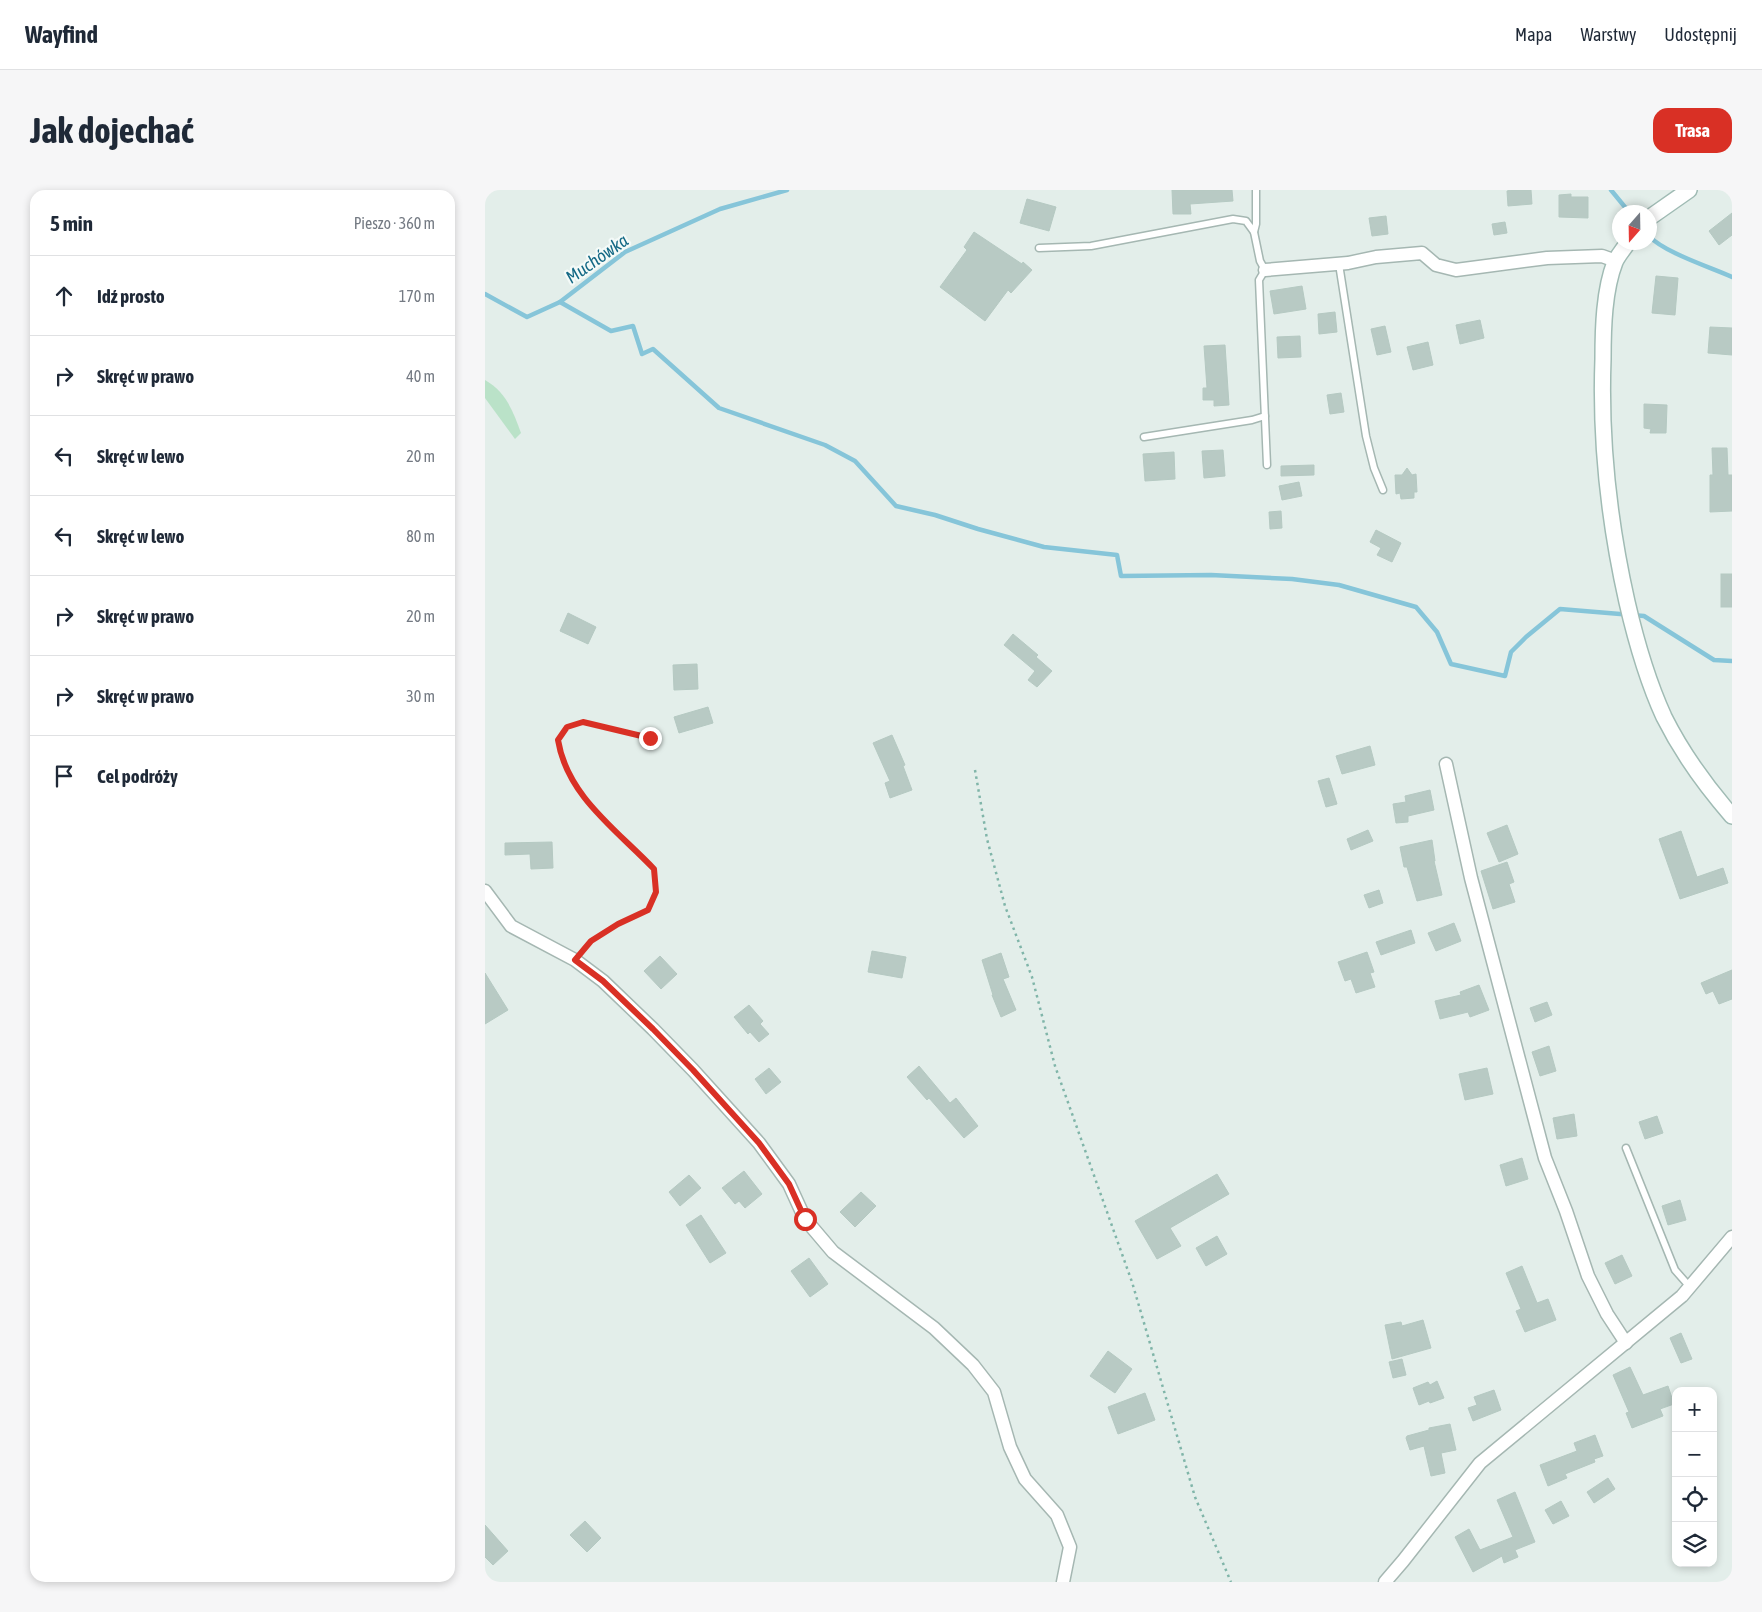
<!DOCTYPE html>
<html lang="pl">
<head>
<meta charset="utf-8">
<style>
  body { margin:0; font-family:"Asap Condensed",sans-serif; background:#f6f6f7; color:#1f2937 }
  .controls { position:absolute; right:15px; bottom:15px; display:grid; overflow:hidden; border-radius:10px; box-shadow:0 2px 8px #0003 }
  .controls button { width:45px; height:45px; display:grid; place-items:center; padding:0; border:0; border-bottom:1px solid #e0e1e3; background:#fff; color:#1f2937; font:25px sans-serif }
  .compass { position:absolute; left:1127px; top:15px; width:45px; height:45px; border-radius:50%; background:#fff; box-shadow:0 2px 8px #0003; rotate:200deg }
  .stop { position:absolute; width:15px; height:15px; margin:-11px; border:4px solid #d93025; border-radius:50%; background:#fff }
  .stop.end { background:#d93025; border-color:#fff; box-shadow:0 1px 5px #0008 }
  .list { margin:0; padding:0; list-style:none }
  h2 { display:flex; justify-content:space-between; align-items:center; height:65px; margin:0; padding:0 20px; font-size:21px }
  h2 small { font-size:16px; font-weight:400; color:#747a83 }
  .list li { display:grid; grid-template-columns:32px 1fr auto; gap:15px; align-items:center; box-sizing:border-box; height:80px; padding:0 20px; border-top:1px solid #e0e1e3 }
  .list b { display:block; font-size:19px; white-space:nowrap }
  .list em { font-size:16px; font-style:normal; color:#747a83 }
  .icon { flex:none; width:28px; height:28px; fill:none; stroke:currentColor; stroke-width:2; stroke-linecap:round; stroke-linejoin:round }
  .map { position:relative; flex:none; width:1247px; height:1392px; overflow:hidden; border-radius:15px }
  header { display:flex; align-items:center; gap:30px; box-sizing:border-box; height:70px; padding:0 25px; background:#fff; border-bottom:1px solid #e0e1e3 }
  header strong { font-size:24px }
  nav { display:flex; gap:28px; margin-inline-start:auto; font-size:18px }
  .intro { display:flex; align-items:center; justify-content:space-between; box-sizing:border-box; height:120px; padding:0 30px }
  h1 { margin:0; font-size:35px }
  .button { padding:12px 22px; border-radius:15px; background:#d93025; color:#fff; font-size:18px; font-weight:700 }
  main { display:flex; gap:30px; padding:0 30px }
  aside { flex:1; background:#fff; border-radius:15px; box-shadow:0 2px 8px #0003 }
  .map>svg:first-child { display:block }
  .green { fill:#bae2c8 }
  .lines { fill:none; stroke-linecap:round; stroke-linejoin:round }
  .stream { stroke:#86c5d9; stroke-width:4.5 }
  .building { fill:#b8cac4; stroke:#b5c9c2 }
  .service-casing { stroke:#a5b7b2; stroke-width:9 }
  .minor-casing { stroke:#a5b7b2; stroke-width:15 }
  .secondary-casing { stroke:#a0bbb4; stroke-width:18 }
  .path { stroke:#80b5a9; stroke-width:2.5; stroke-dasharray:2.5 4; stroke-linecap:butt }
  .service { stroke:#fff; stroke-width:6 }
  .minor { stroke:#fff; stroke-width:12 }
  .secondary { stroke:#fff; stroke-width:15 }
  .route { stroke:#d93025; stroke-width:6 }
  .labels { text-anchor:middle; stroke-width:4.5; stroke-linejoin:round; paint-order:stroke }
  .water-label { font-size:18px; font-style:italic; fill:#146985; stroke:#f4faf8 }
</style>
</head>
<body>
<header>
<strong>Wayfind</strong>
<nav><a>Mapa</a><a>Warstwy</a><a>Udostępnij</a></nav>
</header>
<div class="intro"><h1>Jak dojechać</h1><a class="button">Trasa</a></div>
<main>
<aside>
<h2>5 min<small>Pieszo · 360 m</small></h2>
<ul class="list">
<li><svg class="icon" aria-label="ahead" viewBox="0 0 24 24"><path d="M12 20V5M6 11l6-6 6 6"/></svg><div><b>Idź prosto</b></div><em>170 m</em></li>
<li><svg class="icon" aria-label="right" viewBox="0 0 24 24"><path d="M7 20v-9h11M14 6l5 5-5 5"/></svg><div><b>Skręć w prawo</b></div><em>40 m</em></li>
<li><svg class="icon" aria-label="left" viewBox="0 0 24 24"><path d="M17 20v-9H6M10 6l-5 5 5 5"/></svg><div><b>Skręć w lewo</b></div><em>20 m</em></li>
<li><svg class="icon" aria-label="left" viewBox="0 0 24 24"><path d="M17 20v-9H6M10 6l-5 5 5 5"/></svg><div><b>Skręć w lewo</b></div><em>80 m</em></li>
<li><svg class="icon" aria-label="right" viewBox="0 0 24 24"><path d="M7 20v-9h11M14 6l5 5-5 5"/></svg><div><b>Skręć w prawo</b></div><em>20 m</em></li>
<li><svg class="icon" aria-label="right" viewBox="0 0 24 24"><path d="M7 20v-9h11M14 6l5 5-5 5"/></svg><div><b>Skręć w prawo</b></div><em>30 m</em></li>
<li><svg class="icon" aria-label="arrive" viewBox="0 0 24 24"><path d="M6 21V4h12l-3 4 3 4H6"/></svg><div><b>Cel podróży</b></div></li>
</ul>
</aside>
<div class="map">
<svg width="1247" height="1392" viewBox="0 0 1247 1392">
  <rect width="100%" height="100%" fill="#e3eeea"/>
  <path class="green" d="M0,190C21,202 28,221 36,243L30,249L0,208Z"/>
  <g class="lines">
    <g class="stream">
      <polyline points="1126,0 1144,22"/>
      <path d="M1164,46C1180,63 1225,77 1247,87"/>
      <polyline points="0,104 42,127 75,112 140,62 235,19 302,0"/>
      <polyline points="75,112 126,141 148,136 157,164 168,159 234,218 340,255 370,271 411,316 450,325 493,339 559,357 632,365 636,386 726,385 807,389 854,395 931,417 952,442 966,474 1020,486 1026,462 1041,447 1075,419 1159,426 1229,470 1247,471"/>
    </g>
  </g>
  <g class="building">
    <polygon points="687,0 747,0 748,11 705,14 706,24 688,24"/>
    <polygon points="1026,0 1046,0 1047,14 1023,16 1022,1"/>
    <polygon points="1086,4 1086,7 1103,7 1103,28 1074,27 1074,5"/>
    <polygon points="542,9 571,17 564,41 535,33"/>
    <polygon points="1247,23 1247,45 1234,55 1224,41"/>
    <polygon points="901,26 903,44 887,46 884,28"/>
    <polygon points="1020,32 1022,43 1009,45 1007,34"/>
    <polygon points="489,42 537,74 538,72 547,80 526,103 523,100 500,131 455,97 482,60 479,57"/>
    <polygon points="1171,86 1193,88 1190,125 1167,123"/>
    <polygon points="817,96 821,119 789,124 785,101"/>
    <polygon points="850,122 852,142 834,144 833,124"/>
    <polygon points="995,130 999,148 975,154 971,135"/>
    <polygon points="900,136 906,162 892,165 886,139"/>
    <polygon points="1225,137 1247,138 1247,165 1223,163"/>
    <polygon points="815,146 816,167 793,168 792,147"/>
    <polygon points="943,152 948,175 928,180 922,157"/>
    <polygon points="740,155 744,215 729,216 729,210 718,210 718,198 722,198 719,156"/>
    <polygon points="856,203 859,222 845,224 842,205"/>
    <polygon points="1159,214 1182,215 1181,243 1165,243 1166,239 1159,238"/>
    <polygon points="1227,258 1242,258 1243,285 1247,285 1247,321 1225,322 1225,285 1228,285"/>
    <polygon points="738,260 740,286 719,288 717,261"/>
    <polygon points="689,262 690,289 660,291 658,264"/>
    <polygon points="829,275 829,285 796,286 796,276"/>
    <polygon points="922,278 927,285 931,284 932,302 929,302 929,308 916,309 915,303 911,304 910,285 917,285"/>
    <polygon points="814,292 817,306 797,310 794,296"/>
    <polygon points="796,321 797,338 785,339 784,322"/>
    <polygon points="891,340 916,353 907,372 892,365 896,358 885,352"/>
    <rect x="1236" y="384" width="11" height="33"/>
    <polygon points="83,423 111,437 103,454 75,441"/>
    <polygon points="528,444 553,465 551,467 567,481 552,497 543,490 550,481 519,455"/>
    <polygon points="212,474 213,499 189,500 188,475"/>
    <polygon points="223,517 228,533 194,543 189,527"/>
    <polygon points="407,545 420,575 418,576 427,600 405,608 400,593 405,591 388,553"/>
    <polygon points="885,556 890,575 857,584 851,566"/>
    <polygon points="844,588 852,614 841,617 833,591"/>
    <polygon points="945,600 949,620 923,626 923,632 911,633 908,614 921,612 920,606"/>
    <polygon points="1022,635 1033,664 1014,672 1002,643"/>
    <polygon points="883,640 888,651 866,660 862,649"/>
    <polygon points="1196,641 1212,687 1238,678 1243,693 1195,709 1174,649"/>
    <polygon points="947,650 950,671 949,671 957,705 932,711 922,677 919,677 915,657"/>
    <polygon points="67,652 68,678 46,679 45,664 20,665 20,653"/>
    <polygon points="1022,672 1029,692 1024,694 1030,712 1008,719 996,681"/>
    <polygon points="894,700 898,713 884,718 879,705"/>
    <polygon points="969,733 976,751 951,761 943,743"/>
    <polygon points="926,740 930,753 896,765 891,752"/>
    <polygon points="387,761 421,767 417,788 383,782"/>
    <polygon points="882,762 889,782 885,783 890,797 871,803 866,789 860,791 853,772"/>
    <polygon points="516,763 524,787 518,789 531,820 516,827 507,805 508,805 497,770"/>
    <polygon points="175,766 192,784 176,799 159,781"/>
    <polygon points="1247,780 1247,809 1234,814 1228,801 1221,804 1216,793"/>
    <polygon points="0,783 23,820 0,834"/>
    <polygon points="994,795 1004,820 985,827 983,822 955,829 950,811 976,805 975,802"/>
    <polygon points="1062,812 1067,825 1050,832 1045,818"/>
    <polygon points="264,815 278,831 275,834 284,844 274,852 265,842 263,844 249,827"/>
    <polygon points="1064,856 1071,881 1055,886 1047,862"/>
    <polygon points="434,876 465,913 471,908 493,936 479,948 444,908 442,910 422,887"/>
    <polygon points="284,878 296,892 281,904 270,889"/>
    <polygon points="1002,878 1008,904 980,910 974,884"/>
    <polygon points="1089,924 1092,946 1072,949 1068,928"/>
    <polygon points="1172,926 1178,943 1160,949 1154,932"/>
    <polygon points="1037,968 1043,989 1021,996 1015,975"/>
    <polygon points="259,981 277,1004 260,1018 254,1011 250,1014 237,998"/>
    <polygon points="732,984 744,1004 685,1038 696,1056 672,1069 650,1031"/>
    <polygon points="204,985 216,998 195,1016 184,1002"/>
    <polygon points="376,1002 391,1016 370,1037 355,1022"/>
    <polygon points="1195,1010 1201,1030 1183,1035 1177,1016"/>
    <polygon points="216,1025 241,1063 225,1073 201,1035"/>
    <polygon points="732,1046 742,1064 721,1076 711,1058"/>
    <polygon points="1137,1065 1147,1086 1130,1094 1120,1073"/>
    <polygon points="324,1068 343,1094 325,1107 306,1081"/>
    <polygon points="1037,1076 1052,1113 1063,1109 1071,1130 1040,1142 1031,1121 1036,1119 1021,1083"/>
    <polygon points="938,1130 946,1158 907,1169 900,1135 916,1132 917,1136"/>
    <polygon points="1196,1143 1207,1169 1196,1173 1185,1148"/>
    <polygon points="623,1161 647,1179 630,1203 605,1186"/>
    <polygon points="917,1169 921,1185 908,1188 904,1172"/>
    <polygon points="1145,1177 1158,1205 1183,1196 1189,1214 1175,1219 1178,1226 1147,1238 1141,1223 1144,1222 1128,1185"/>
    <polygon points="952,1191 959,1208 945,1213 944,1211 934,1215 928,1198 943,1192 945,1195"/>
    <polygon points="1009,1200 1016,1220 988,1231 983,1218 992,1215 989,1207"/>
    <polygon points="660,1203 670,1230 633,1244 623,1217"/>
    <polygon points="965,1234 971,1260 956,1263 960,1283 946,1286 939,1256 925,1260 921,1248 922,1246 944,1240 944,1238"/>
    <polygon points="1110,1245 1118,1266 1109,1269 1110,1272 1080,1284 1082,1288 1063,1296 1055,1275 1092,1261 1089,1253"/>
    <polygon points="1123,1288 1130,1299 1109,1313 1102,1302"/>
    <polygon points="1030,1302 1050,1352 1030,1360 1033,1367 1019,1373 1017,1366 988,1382 970,1347 984,1339 995,1360 1028,1347 1012,1310"/>
    <polygon points="1076,1311 1084,1326 1068,1334 1060,1320"/>
    <polygon points="100,1331 116,1348 102,1362 85,1345"/>
    <polygon points="0,1335 23,1361 8,1375 0,1367"/>
  </g>
  <g class="lines">
    <defs>
      <g id="service">
        <polyline points="769,42 771,34 771,0"/>
        <polyline points="554,58 606,56 748,29 761,31 769,42 775,71 780,80 774,90 782,275"/>
        <polyline points="854,74 881,246 889,278 898,300"/>
        <polyline points="659,247 767,230 780,226"/>
        <polyline points="1141,958 1190,1080 1205,1097"/>
      </g>
      <g id="minor">
        <polyline points="780,80 863,73 891,67 937,63 951,75 971,80 1062,68 1117,66 1131,71"/>
        <polyline points="961,574 986,688 1060,968 1081,1021 1103,1086 1122,1124 1141,1153"/>
        <polyline points="0,701 26,736 90,770 118,791 168,839 208,880 274,953 304,994 320,1029 348,1062 449,1138 488,1175 509,1202 525,1257 540,1289 572,1325 585,1357 578,1392"/>
        <polyline points="900,1392 918,1371 995,1273 1197,1106 1247,1047"/>
      </g>
      <g id="secondary">
        <polyline points="1164,28 1204,0"/>
        <path d="M1143,52C1139,59 1133,65 1130,72C1119,100 1118,138 1118,169C1115,250 1124,332 1142,412C1151,451 1162,490 1179,527C1197,563 1220,595 1247,626"/>
      </g>
    </defs>
    <use href="#service" class="service-casing"/>
    <use href="#minor" class="minor-casing"/>
    <use href="#secondary" class="secondary-casing"/>
    <g class="path">
      <polyline points="490,580 502,649 520,716 547,787 570,876 647,1092 710,1307 746,1392"/>
      <path d="M98,760C115,741 140,731 163,720L171,702L169,679L99,609L76,567L73,550L82,537L98,532L165,547"/>
    </g>
    <use href="#service" class="service"/>
    <use href="#minor" class="minor"/>
    <use href="#secondary" class="secondary"/>
  </g>
  <g class="lines">
    <path class="route" d="M165,548L98,532L82,537L73,550C82,606 132,640 169,679L171,702L163,720L133,734L106,751L90,770L118,791L168,839L208,880L274,953L304,994L320,1029"/>
  </g>
  <g class="labels">
    <g class="water-label">
      <text transform="translate(112 69) rotate(-35)" y="6">Muchówka</text>
    </g>
  </g>
</svg>
<div class="controls">
<button>+</button>
<button>−</button>
<button><svg class="icon" aria-label="locate" viewBox="0 0 24 24"><circle cx="12" cy="12" r="6"/><path d="M12 2v4M12 18v4M2 12h4M18 12h4"/></svg></button>
<button><svg class="icon" aria-label="layers" viewBox="0 0 24 24"><path d="M12 4l9 5-9 5-9-5zM3 14l9 5 9-5"/></svg></button>
</div>
<svg class="compass" viewBox="-18 -18 36 36"><path d="M0-13l5 13h-10z" fill="#e53935"/><path d="M0 13l5-13h-10z" fill="#747a83"/></svg>
<div class="stop" style="left:320px;top:1029px"></div>
<div class="stop end" style="left:165px;top:548px"></div>
</div>
</main>
</body>
</html>
